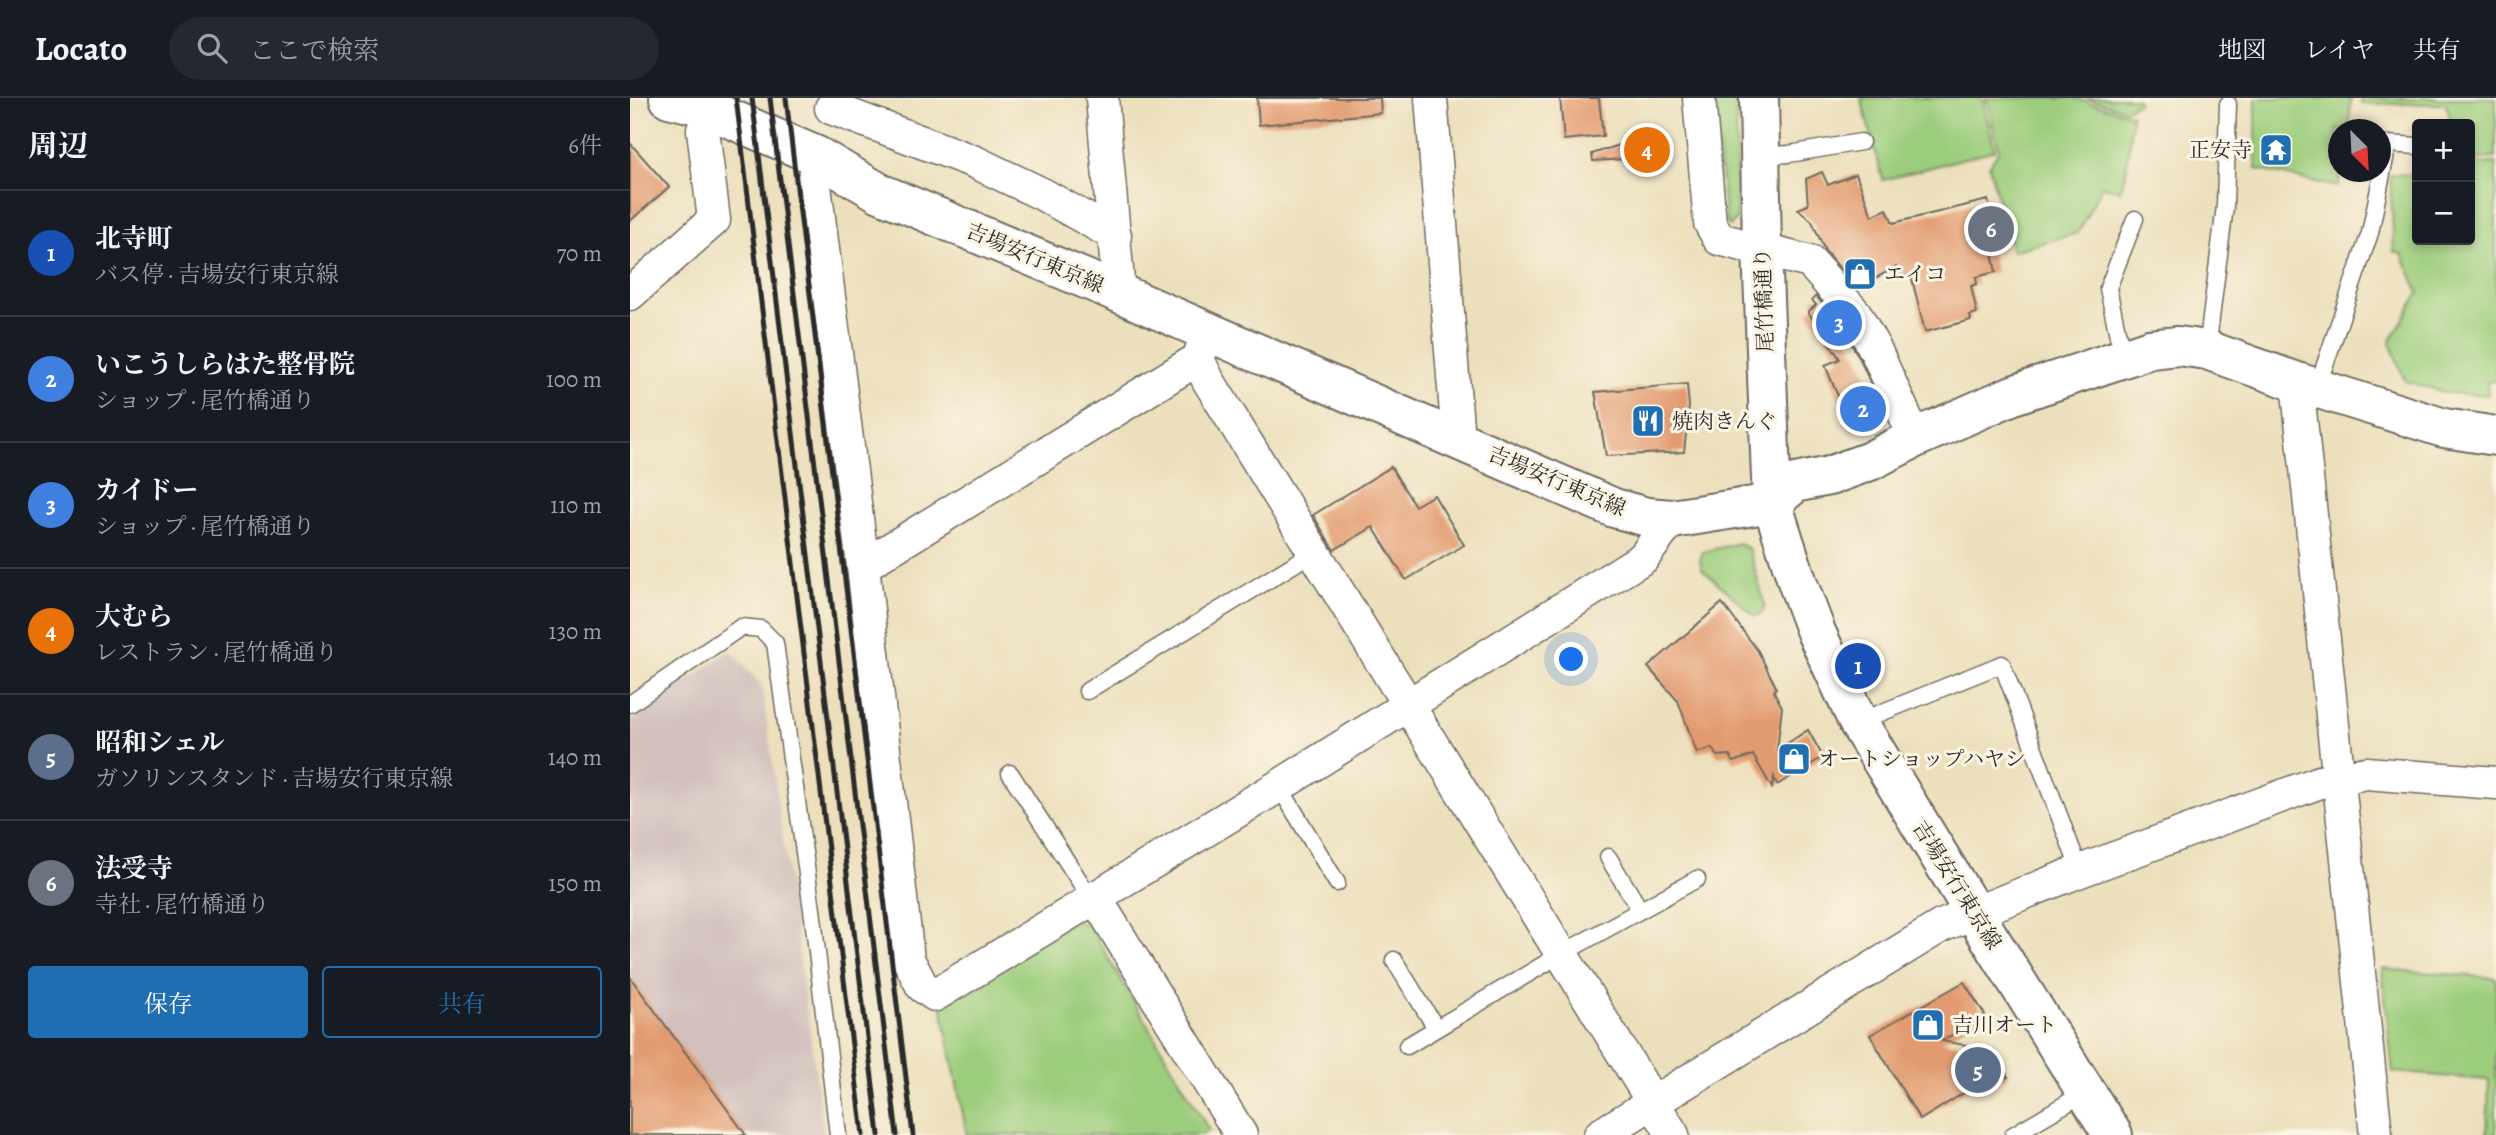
<!DOCTYPE html>
<html lang="ja">
<head>
<meta charset="utf-8">
<style>
  body { margin:0; font-family:Alegreya,"Noto Serif JP",serif; background:#242831; color:#f1f3f6 }
  .controls { position:absolute; right:21px; top:21px; display:grid; overflow:hidden; border-radius:7px; box-shadow:0 4px 10px #0003 }
  .controls button { width:63px; height:63px; display:grid; place-items:center; padding:0; border:0; border-bottom:2px solid #363941; background:#171b24; color:#f1f3f6; font:35px sans-serif }
  .compass { position:absolute; left:1698px; top:21px; width:63px; height:63px; border-radius:50%; background:#171b24; box-shadow:0 4px 10px #0003; rotate:156deg }
  .you { position:absolute; left:942px; top:562px; width:24px; height:24px; margin:-18px; border:5px solid #fff; border-radius:50%; background:#1a73e8; box-shadow:0 0 0 10px #1a73e833 }
  .badge { display:grid; place-items:center; width:46px; height:46px; border-radius:50%; background:#1f6fb2; color:#fff; font-size:23px; font-weight:700 }
  .pin { position:absolute; translate:-50% -50%; border:4px solid #fff; box-shadow:0 2px 7px #0006 }
  .list { margin:0; padding:0; list-style:none }
  h2 { display:flex; justify-content:space-between; align-items:center; height:91px; margin:0; padding:0 28px; font-size:30px }
  h2 small { font-size:23px; font-weight:400; color:#9ea1a6 }
  .list li { display:grid; grid-template-columns:46px 1fr auto; gap:21px; align-items:center; box-sizing:border-box; height:126px; padding:0 28px; border-top:2px solid #363941 }
  .list b { display:block; font-size:26px; white-space:nowrap }
  .list p { margin:0; font-size:23px; white-space:nowrap; color:#9ea1a6 }
  .list em { font-size:23px; font-style:normal; color:#9ea1a6 }
  .actions { display:flex; gap:14px; padding:21px 28px }
  .actions a { flex:1; padding:16px 0; border:2px solid #1f6fb2; border-radius:7px; text-align:center; font-size:24px; color:#1f6fb2 }
  .actions .main { background:#1f6fb2; color:#fff }
  .icon { flex:none; width:38px; height:38px; fill:none; stroke:currentColor; stroke-width:2; stroke-linecap:round; stroke-linejoin:round }
  .map { position:relative; flex:none; width:1866px; height:1037px; overflow:hidden }
  header { display:flex; align-items:center; gap:42px; box-sizing:border-box; height:98px; padding:0 35px; background:#171b24; border-bottom:2px solid #363941 }
  header strong { font-size:33px }
  nav { display:flex; gap:38px; margin-inline-start:auto; font-size:24px }
  .search { width:490px; height:63px; background:#242831; display:flex; align-items:center; gap:18px; box-sizing:border-box; padding:0 24px; border-radius:38px; color:#9ea1a6; font-size:26px }
  main { display:flex }
  aside { flex:1; background:#171b24 }
  .map>svg:first-child { display:block }
  .industrial { fill:#d1c0bc }
  .green { fill:#9ccd7c; stroke:#647c54; stroke-width:2 }
  .building { fill:#e29b70 }
  .lines { fill:none; stroke-linecap:round; stroke-linejoin:round }
  .service-casing { stroke:#6f6a5e; stroke-width:19 }
  .minor-casing { stroke:#6f6a5e; stroke-width:35 }
  .tertiary-casing { stroke:#6f6a5e; stroke-width:42 }
  .secondary-casing { stroke:#6f6a5e; stroke-width:42 }
  .service { stroke:#fff; stroke-width:16 }
  .minor { stroke:#fff; stroke-width:32 }
  .tertiary { stroke:#fff; stroke-width:38 }
  .secondary { stroke:#fff; stroke-width:38 }
  .rail { stroke:#2b2b2b; stroke-width:5 }
  .labels { text-anchor:middle; stroke-width:6; stroke-linejoin:round; paint-order:stroke }
  .poi-label { font-size:21px; fill:#2b2b2b; stroke:#fcf5e5; text-anchor:start }
  .street-label { font-size:21px; fill:#2b2b2b; stroke:#fcf5e5 }
</style>
</head>
<body>
<header>
<strong>Locato</strong>
<div class="search"><svg class="icon" aria-label="search" viewBox="0 0 24 24"><circle cx="10" cy="10" r="6"/><path d="M15 15l6 6"/></svg>ここで検索</div>
<nav><a>地図</a><a>レイヤ</a><a>共有</a></nav>
</header>
<main>
<aside>
<h2>周辺<small>6件</small></h2>
<ul class="list">
<li><span class="badge" style="background:#1a4fb4">1</span><div><b>北寺町</b><p>バス停 · 吉場安行東京線</p></div><em>70 m</em></li>
<li><span class="badge" style="background:#3f7fe0">2</span><div><b>いこうしらはた整骨院</b><p>ショップ · 尾竹橋通り</p></div><em>100 m</em></li>
<li><span class="badge" style="background:#3f7fe0">3</span><div><b>カイドー</b><p>ショップ · 尾竹橋通り</p></div><em>110 m</em></li>
<li><span class="badge" style="background:#e8710a">4</span><div><b>大むら</b><p>レストラン · 尾竹橋通り</p></div><em>130 m</em></li>
<li><span class="badge" style="background:#5c6f8a">5</span><div><b>昭和シェル</b><p>ガソリンスタンド · 吉場安行東京線</p></div><em>140 m</em></li>
<li><span class="badge" style="background:#6b7280">6</span><div><b>法受寺</b><p>寺社 · 尾竹橋通り</p></div><em>150 m</em></li>
</ul>
<div class="actions"><a class="main">保存</a><a>共有</a></div>
</aside>
<div class="map">
<svg width="1866" height="1037" viewBox="0 0 1866 1037">
  <rect width="100%" height="100%" fill="#fcf5e5"/>
  <filter id="ink" filterUnits="userSpaceOnUse"><feTurbulence type="fractalNoise" baseFrequency=".0143" numOctaves="2"/><feDisplacementMap in="SourceGraphic" scale="14" xChannelSelector="R" yChannelSelector="G"/><feConvolveMatrix kernelMatrix="1 2 1 2 8 2 1 2 1" color-interpolation-filters="sRGB"/></filter>
  <filter id="wash" filterUnits="userSpaceOnUse"><feTurbulence type="fractalNoise" baseFrequency=".00686" numOctaves="4" result="noise"/><feDisplacementMap in="SourceGraphic" scale="28" xChannelSelector="R" yChannelSelector="G"/><feGaussianBlur stdDeviation="1.57" result="paint"/><feColorMatrix in="noise" values="0 0 0 0 0 0 0 0 0 0 0 0 0 0 0 0 0 1.4 0 .05"/><feComposite in="paint" operator="in"/></filter>
  <g filter="url(#wash)">
    <rect width="100%" height="100%" fill="#ecdfbc"/>
    <polygon class="industrial" points="100,552 132,588 194,1037 0,1037 0,624"/>
    <g class="green">
      <polygon points="1083,0 1106,0 1107,121 1100,128 1096,124"/>
      <polygon points="1231,0 1352,0 1365,52 1253,82"/>
      <polygon points="1356,0 1444,0 1502,17 1496,76 1490,93 1472,88 1448,135 1382,153 1359,68 1369,52"/>
      <polygon points="1456,0 1506,0 1509,4 1495,12"/>
      <polygon points="1626,0 1721,0 1719,31 1708,32 1708,74 1711,74 1708,89 1626,71"/>
      <polygon points="1732,0 1866,0 1866,60 1840,61 1840,26 1822,26 1816,6 1731,6"/>
      <polygon points="1866,65 1866,283 1857,284 1858,297 1817,295 1775,283 1760,244 1789,195 1772,156 1764,154 1760,77 1787,76 1787,142 1840,142 1840,66"/>
      <polygon points="1108,445 1119,451 1135,508 1132,515 1125,518 1072,471 1070,462 1073,454"/>
      <polygon points="443,823 459,827 579,1032 572,1037 337,1037 311,906"/>
      <polygon points="1752,871 1866,880 1866,1037 1857,1037 1859,982 1763,974"/>
    </g>
    <g id="blocks">
      <g class="building">
        <polygon points="627,0 750,0 751,15 629,27"/>
        <polygon points="930,0 969,0 973,38 934,42"/>
        <polygon points="1020,37 1031,59 963,63 962,56"/>
        <polygon points="0,45 39,89 0,123"/>
        <polygon points="1192,74 1198,87 1226,76 1242,118 1257,111 1263,125 1358,102 1364,127 1368,125 1374,148 1361,151 1366,174 1346,179 1347,186 1341,188 1347,215 1340,217 1341,222 1295,234 1281,177 1268,180 1266,169 1227,190 1195,153 1182,123 1168,111 1178,107 1176,81"/>
        <polygon points="1186,198 1210,226 1230,261 1254,316 1222,332 1195,267 1210,261 1178,214 1186,207 1182,202"/>
        <polygon points="1057,286 1059,308 1054,354 976,358 965,294"/>
        <polygon points="761,369 785,408 804,397 834,447 776,482 743,429 704,452 683,417"/>
        <polygon points="1092,505 1128,553 1146,589 1144,594 1152,609 1147,652 1178,632 1193,659 1147,687 1144,679 1142,690 1123,657 1103,664 1100,657 1087,658 1082,650 1067,655 1048,603 1018,569"/>
        <polygon points="0,879 116,1037 0,1037"/>
        <polygon points="1334,884 1355,917 1312,943 1364,952 1378,979 1347,992 1345,988 1290,1022 1240,937"/>
      </g>
    </g>
  </g>
  <g filter="url(#ink)">
    <use href="#blocks" fill-opacity="0" stroke="#6f6a5e" stroke-width="2"/>
    <g class="lines">
      <defs>
        <g id="service">
          <polyline points="1130,58 1159,56 1231,44"/>
          <polyline points="1577,252 1595,108 1598,6"/>
          <polyline points="1495,259 1488,238 1478,190 1505,121"/>
          <polyline points="1687,290 1740,135 1758,46 1787,48"/>
          <polyline points="457,593 684,454"/>
          <polyline points="0,606 111,529 131,531 145,545 183,819 208,1037"/>
          <polyline points="1228,624 1372,566 1450,773"/>
          <polyline points="380,675 461,801"/>
          <polyline points="649,688 707,785"/>
          <polyline points="978,759 1010,812"/>
          <polyline points="764,862 806,930"/>
          <polyline points="777,948 933,855 1067,781"/>
          <polyline points="1383,1037 1456,994"/>
        </g>
        <g id="minor">
          <polyline points="472,0 489,195"/>
          <polyline points="801,0 828,341"/>
          <polyline points="1069,0 1080,125 1089,141 1180,164 1225,215 1246,253 1285,340"/>
          <polyline points="201,10 345,64 412,96 485,137"/>
          <polyline points="184,80 233,468 278,861 292,888 305,897 649,688 1013,460 1042,421"/>
          <polyline points="0,196 84,122 73,32"/>
          <polyline points="578,234 568,261 578,282 1043,1037"/>
          <polyline points="1667,284 1746,1037"/>
          <polyline points="233,468 568,261"/>
          <polyline points="465,799 611,1037"/>
          <polyline points="970,1037 1311,828 1450,773 1690,684 1736,675 1866,685"/>
        </g>
        <polyline id="tertiary" points="1142,405 1165,385 1199,378 1240,363 1285,340 1383,297 1520,251 1548,248 1577,252 1667,284 1814,330 1866,338"/>
        <g id="secondary">
          <polyline points="39,0 71,8 187,58 250,95 489,195 984,410 1017,419 1042,421 1142,405"/>
          <polyline points="1129,0 1132,150 1142,405 1168,486 1186,534 1228,624 1344,815 1483,1037"/>
        </g>
      </defs>
      <use href="#service" class="service-casing"/>
      <use href="#minor" class="minor-casing"/>
      <use href="#tertiary" class="tertiary-casing"/>
      <use href="#secondary" class="secondary-casing"/>
      <use href="#service" class="service"/>
      <use href="#minor" class="minor"/>
      <use href="#tertiary" class="tertiary"/>
      <use href="#secondary" class="secondary"/>
      <g class="rail">
        <polyline points="106,0 233,1037"/>
        <polyline points="122,0 249,1037"/>
        <polyline points="140,0 267,1037"/>
        <polyline points="156,0 283,1037"/>
      </g>
    </g>
  </g>
  <defs>
    <symbol id="temple-square" viewBox="-11 -11 22 22"><rect x="-9" y="-9" width="18" height="18" rx="4" fill="#1f6fb2" stroke="#fcf5e5"/><path d="M0-6L5-2H3V0L6.5 2.5H4V6H1.5V3h-3V6H-4V2.5H-6.5L-3 0V-2H-5Z" fill="#fff"/></symbol>
    <symbol id="shop-square" viewBox="-11 -11 22 22"><rect x="-9" y="-9" width="18" height="18" rx="4" fill="#1f6fb2" stroke="#fcf5e5"/><path d="M-5-2.5h2.3a2.7 3.5 0 0 1 5.4 0H5L5.5 6h-11ZM-1.5-2.5h3a1.5 2.3 0 0 0-3 0Z" fill="#fff"/></symbol>
    <symbol id="restaurant-square" viewBox="-11 -11 22 22"><rect x="-9" y="-9" width="18" height="18" rx="4" fill="#1f6fb2" stroke="#fcf5e5"/><path d="M-5-6h1v4h1v-4h1v4h1v-4h1v5L-1.5 .5V6h-2V.5L-5-1ZM5-6V6H3V1.5H1.5Q1.5-4 5-6Z" fill="#fff"/></symbol>
  </defs>
  <g fill-rule="evenodd">
    <use href="#temple-square" x="1627" y="33" width="38" height="38"/>
    <use href="#shop-square" x="1211" y="157" width="38" height="38"/>
    <use href="#restaurant-square" x="999" y="304" width="38" height="38"/>
    <use href="#shop-square" x="1145" y="642" width="38" height="38"/>
    <use href="#shop-square" x="1279" y="908" width="38" height="38"/>
  </g>
  <g class="labels">
    <g class="poi-label">
      <text x="1622" y="59" text-anchor="end">正安寺</text>
      <text x="1254" y="183">エイコ</text>
      <text x="1042" y="330">焼肉きんぐ</text>
      <text x="1188" y="668">オートショップハヤシ</text>
      <text x="1322" y="934">吉川オート</text>
    </g>
    <g class="street-label">
      <text transform="translate(405 160) rotate(23)" y="7">吉場安行東京線</text>
      <text transform="translate(1134 202) rotate(-92)" y="7">尾竹橋通り</text>
      <text transform="translate(927 383) rotate(23)" y="7">吉場安行東京線</text>
      <text transform="translate(1327 787) rotate(58)" y="7">吉場安行東京線</text>
    </g>
  </g>
</svg>
<div class="controls">
<button>+</button>
<button>−</button>
</div>
<svg class="compass" viewBox="-18 -18 36 36"><path d="M0-13l5 13h-10z" fill="#e53935"/><path d="M0 13l5-13h-10z" fill="#9ea1a6"/></svg>
<div class="you"></div>
<div class="pin badge" style="left:1228px;top:568px;background:#1a4fb4">1</div>
<div class="pin badge" style="left:1233px;top:311px;background:#3f7fe0">2</div>
<div class="pin badge" style="left:1209px;top:225px;background:#3f7fe0">3</div>
<div class="pin badge" style="left:1017px;top:52px;background:#e8710a">4</div>
<div class="pin badge" style="left:1348px;top:972px;background:#5c6f8a">5</div>
<div class="pin badge" style="left:1361px;top:131px;background:#6b7280">6</div>
</div>
</main>
</body>
</html>
